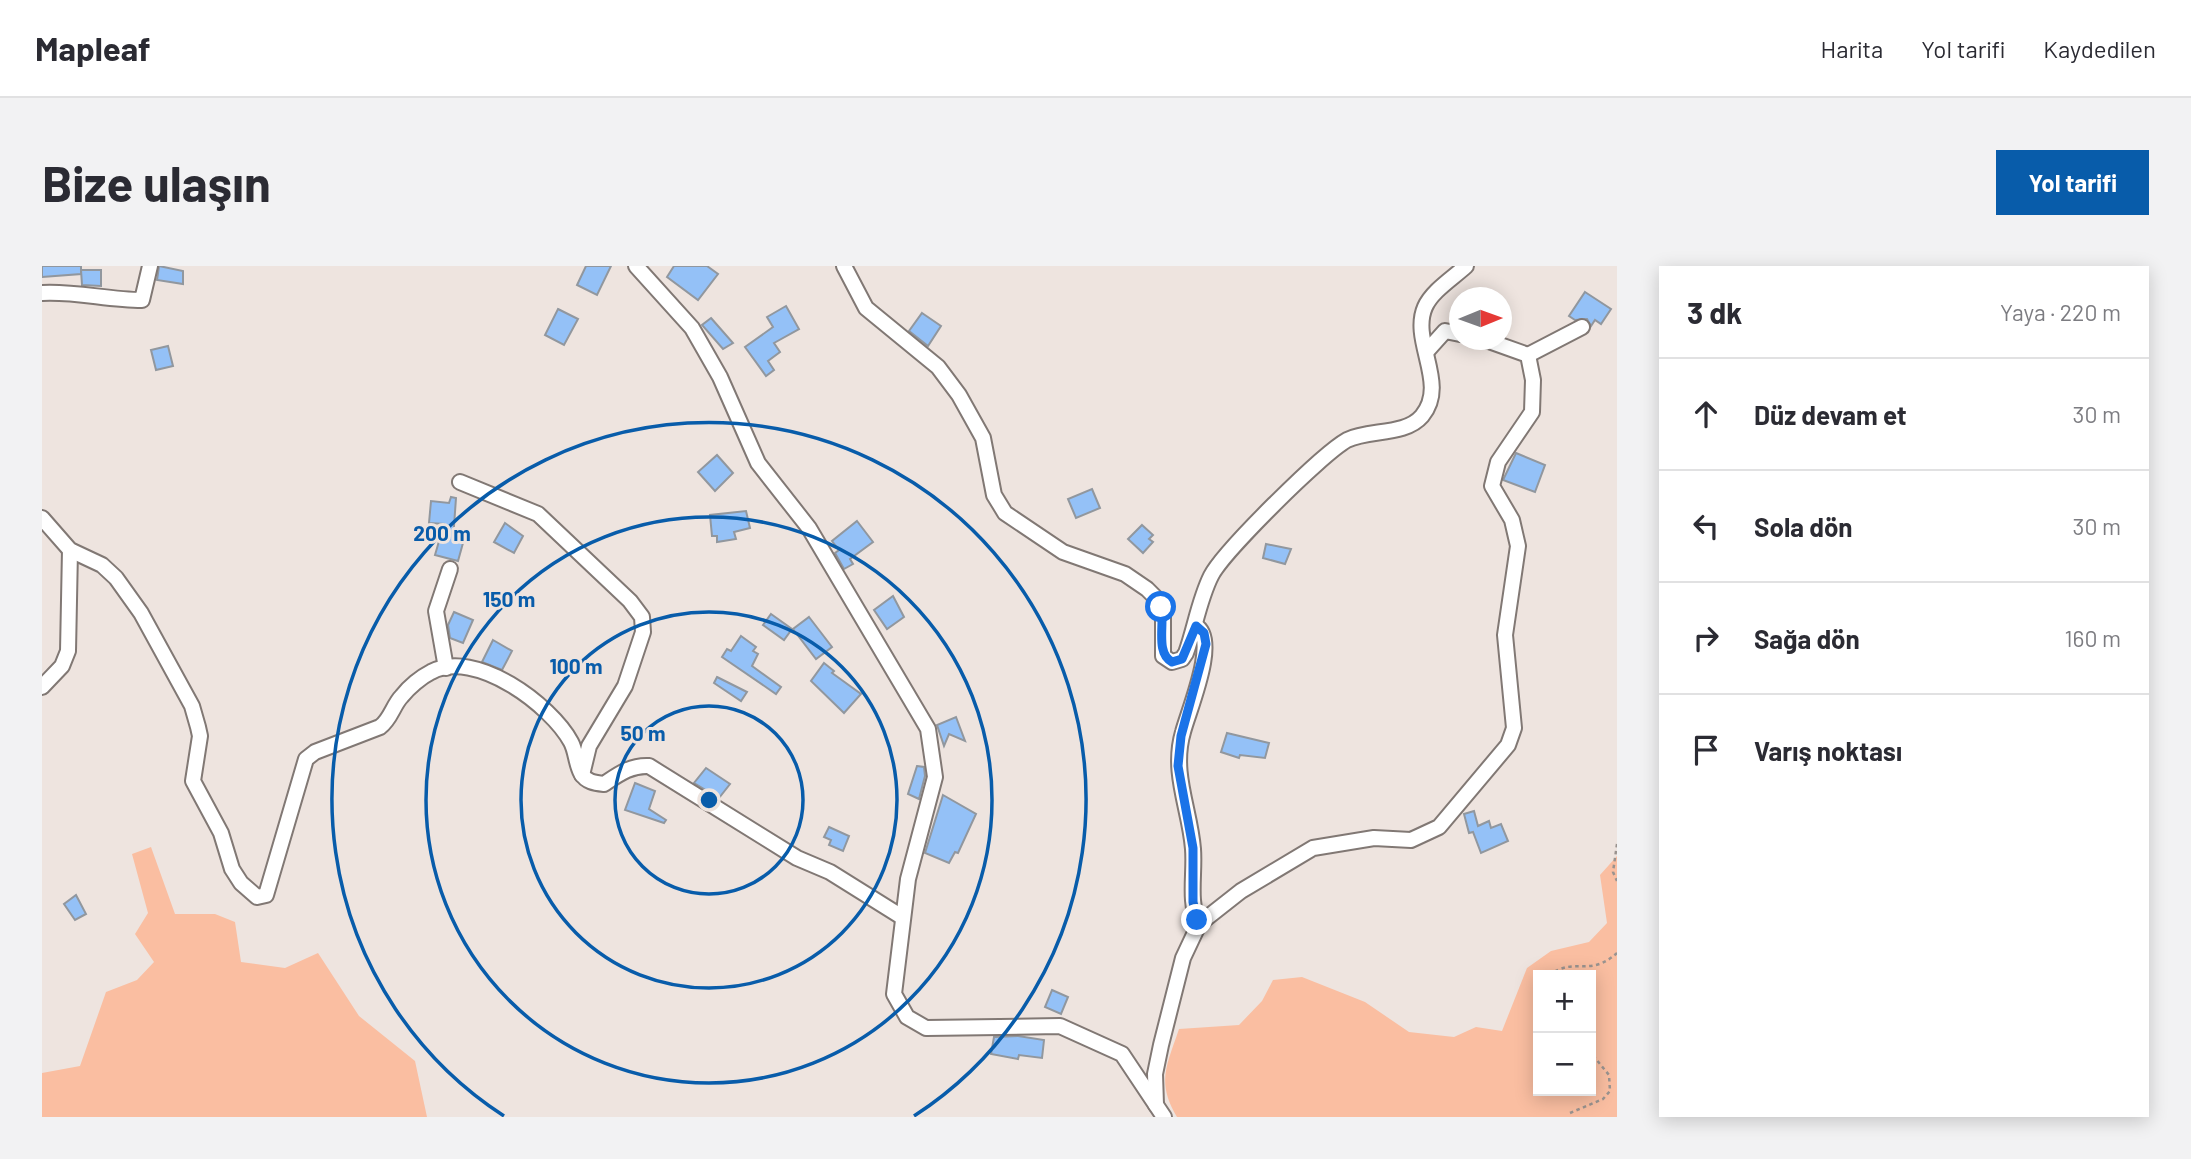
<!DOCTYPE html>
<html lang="tr">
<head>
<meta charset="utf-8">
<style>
  body { margin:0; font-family:Barlow,sans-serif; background:#f2f2f3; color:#2b2b33 }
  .controls { position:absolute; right:21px; bottom:21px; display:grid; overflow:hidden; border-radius:0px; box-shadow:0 4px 18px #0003 }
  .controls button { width:63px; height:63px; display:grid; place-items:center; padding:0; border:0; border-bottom:2px solid #e1e1e2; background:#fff; color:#2b2b33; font:35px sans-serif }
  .compass { position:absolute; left:1407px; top:21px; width:63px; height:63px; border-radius:50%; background:#fff; box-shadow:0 4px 18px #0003; rotate:89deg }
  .stop { position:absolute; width:21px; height:21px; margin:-16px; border:5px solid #1a73e8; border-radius:50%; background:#fff }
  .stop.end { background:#1a73e8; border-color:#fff; box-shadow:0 2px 7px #0008 }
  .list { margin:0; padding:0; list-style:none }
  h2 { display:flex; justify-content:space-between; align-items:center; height:91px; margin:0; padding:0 28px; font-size:30px }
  h2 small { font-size:23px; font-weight:400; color:#7c7c81 }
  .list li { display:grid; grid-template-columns:46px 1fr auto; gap:21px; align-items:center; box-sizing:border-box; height:112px; padding:0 28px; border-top:2px solid #e1e1e2 }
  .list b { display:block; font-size:26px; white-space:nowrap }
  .list em { font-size:23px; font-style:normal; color:#7c7c81 }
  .icon { flex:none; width:38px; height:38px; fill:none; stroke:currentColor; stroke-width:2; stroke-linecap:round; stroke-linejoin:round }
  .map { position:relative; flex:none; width:1575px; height:851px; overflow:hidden; border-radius:0px }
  header { display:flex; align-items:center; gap:42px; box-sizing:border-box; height:98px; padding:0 35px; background:#fff; border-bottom:2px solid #e1e1e2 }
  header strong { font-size:33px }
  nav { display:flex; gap:38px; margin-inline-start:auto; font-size:24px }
  .intro { display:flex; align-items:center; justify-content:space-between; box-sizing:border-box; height:168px; padding:0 42px }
  h1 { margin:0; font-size:49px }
  .button { padding:18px 32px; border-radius:0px; background:#085caa; color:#fff; font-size:24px; font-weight:700 }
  main { display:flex; gap:42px; padding:0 42px }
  aside { flex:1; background:#fff; border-radius:0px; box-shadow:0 4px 18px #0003 }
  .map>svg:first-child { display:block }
  .green { fill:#fabea1; fill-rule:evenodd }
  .building { fill:#94c1f7; stroke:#91979e; stroke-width:2 }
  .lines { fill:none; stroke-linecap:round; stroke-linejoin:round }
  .minor-casing { stroke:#817874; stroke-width:18 }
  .path { stroke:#9a938f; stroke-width:2.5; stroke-dasharray:3.5 3.5; stroke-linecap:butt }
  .minor { stroke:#fff; stroke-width:14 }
  .route { stroke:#1a73e8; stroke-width:9 }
  .ring { fill:none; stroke:#085caa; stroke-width:3.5 }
  .centre { fill:#085caa; stroke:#eee4df; stroke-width:3.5 }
  .ring-label { font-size:21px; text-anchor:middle; font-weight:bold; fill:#085caa; stroke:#eee4df; stroke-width:6; stroke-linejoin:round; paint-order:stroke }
</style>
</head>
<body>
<header>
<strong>Mapleaf</strong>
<nav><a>Harita</a><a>Yol tarifi</a><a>Kaydedilen</a></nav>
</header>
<div class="intro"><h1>Bize ulaşın</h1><a class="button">Yol tarifi</a></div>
<main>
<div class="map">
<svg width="1575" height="851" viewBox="0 0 1575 851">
  <rect width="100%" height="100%" fill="#eee4df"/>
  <g class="green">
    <polygon points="109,581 133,648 173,648 193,656 199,696 243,702 276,687 317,750 373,795 385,851 0,851 0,807 38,800 64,726 95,714 112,696 93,668 106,647 90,588"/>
    <path d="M1575,590V851H1135C1114,816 1125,799 1137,763L1197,759L1220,735L1231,714L1260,711L1323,736L1367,766L1412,771L1434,761L1460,765L1485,702L1509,685L1547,676L1565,657L1558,609ZM1496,709H1549V825H1496Z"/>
  </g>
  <g class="building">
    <polygon points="0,0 39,0 39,8 0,11"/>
    <polygon points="117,0 141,5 141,18 115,14"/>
    <polygon points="544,0 569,0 555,29 535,19"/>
    <polygon points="632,0 665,0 676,8 656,34 625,11"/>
    <polygon points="39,4 59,4 59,20 40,19"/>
    <polygon points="1543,26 1569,43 1559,58 1553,54 1549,60 1545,53 1533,54 1527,50"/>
    <polygon points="744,40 757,63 732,77 738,86 726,95 732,104 724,110 703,81 731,61 725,51"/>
    <polygon points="516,43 536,53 522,79 503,69"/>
    <polygon points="880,47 899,60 886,80 867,65"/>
    <polygon points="669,52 691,77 681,83 660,59"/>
    <polygon points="126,80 131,100 114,104 109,84"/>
    <polygon points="1474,187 1503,199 1493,226 1461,214"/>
    <polygon points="675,189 691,207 673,225 656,206"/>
    <polygon points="1050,223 1058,242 1034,252 1026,233"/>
    <polygon points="409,231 414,232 411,274 421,277 416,295 393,289 402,258 387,257 389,235 407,237"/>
    <polygon points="704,245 708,262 692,266 694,273 675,276 675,270 670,270 668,249"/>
    <polygon points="815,255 831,276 808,293 811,298 802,303 793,287 797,284 790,275"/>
    <polygon points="463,257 481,270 472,287 452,276"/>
    <polygon points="1100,259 1111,269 1107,273 1111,276 1101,287 1086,273"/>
    <polygon points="1224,278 1249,283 1243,298 1221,292"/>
    <polygon points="851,330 862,351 845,363 832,344"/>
    <polygon points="412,346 431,354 421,377 408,372 406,359"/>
    <polygon points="729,348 750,363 742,374 721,359"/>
    <polygon points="767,351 790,381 774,393 751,363"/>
    <polygon points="699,370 714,381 711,385 716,388 710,400 739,421 734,428 680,391 685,383 689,385"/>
    <polygon points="451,374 470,385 460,404 440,396"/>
    <polygon points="782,397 792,405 790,407 819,428 802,447 769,415"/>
    <polygon points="675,411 705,426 699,435 672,417"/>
    <polygon points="914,451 923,475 907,468 902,480 895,459"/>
    <polygon points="1185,467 1227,477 1223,492 1198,489 1197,492 1179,486"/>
    <polygon points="875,500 882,501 883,510 877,533 866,528"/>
    <polygon points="664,502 688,518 677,532 652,517"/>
    <polygon points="593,517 613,525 607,543 624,554 622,557 583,544"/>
    <polygon points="901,529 934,548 916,587 913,586 907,597 883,587"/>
    <polygon points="1432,545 1436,560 1447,555 1449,562 1459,558 1466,575 1439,587 1431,566 1427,567 1422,548"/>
    <polygon points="787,561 807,570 801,585 787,579 789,574 782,571"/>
    <polygon points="34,629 44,648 33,654 22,638"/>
    <polygon points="1010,724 1026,731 1019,748 1003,741"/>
    <polygon points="976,770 1002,774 1000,792 977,789 976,793 949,788 952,771"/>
  </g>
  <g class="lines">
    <defs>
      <g id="minor">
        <polyline points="594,0 650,62 678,111 716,197 767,262 886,463 893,511 866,613 852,728 865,751 884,762 1018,760 1080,788 1122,851"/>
        <path d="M802,0L824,42L896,101L917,129L941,172L952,229L963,247L1021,286L1083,308L1105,323L1113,331L1121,350V390L1130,396L1140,393L1144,387C1153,362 1157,334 1169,310C1181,286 1280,188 1305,174C1327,163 1363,170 1380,150C1407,118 1368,75 1383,41C1390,25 1411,12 1424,0"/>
        <path d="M0,27C33,25 66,34 100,34L108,0"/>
        <polyline points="1385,85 1403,65 1418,68"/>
        <polyline points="1486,89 1540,61"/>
        <polyline points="418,216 496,248 588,335 600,351 601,366 583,420 547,480 540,509"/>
        <path d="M0,252L28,284L60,299L74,312L99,347L150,440L156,461L158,470L151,515L179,567L190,603L199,617L215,631L224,629L264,493L273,486L338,461C349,453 351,439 360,430C367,421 379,411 389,406C433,382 509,439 529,476C534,485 534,498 539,507C544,516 553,517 562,518C577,508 589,499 607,500L755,592L788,606L860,651"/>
        <path d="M1154,360C1177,374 1147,443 1141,466C1129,507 1148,543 1151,583C1153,608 1146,636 1157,658"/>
        <polyline points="404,402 394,345 408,303"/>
        <polyline points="0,421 20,400 26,385 28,284"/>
        <polyline points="1114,839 1113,808 1119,779 1141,692 1157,658 1199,625 1271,582 1332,572 1369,574 1397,561 1466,479 1472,462 1463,369 1476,280 1470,254 1450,220 1456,196 1490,146 1491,114 1486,89 1444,74"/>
      </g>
    </defs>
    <use href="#minor" class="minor-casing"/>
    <g class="path">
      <polyline points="1575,578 1571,606 1575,615"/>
      <path d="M1507,709C1534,690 1547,712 1575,687"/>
      <polyline points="1528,847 1561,833 1568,825 1567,809 1549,787"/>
    </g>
    <use href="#minor" class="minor"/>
  </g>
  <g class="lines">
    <path class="route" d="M1119,341C1123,358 1113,387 1130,396L1140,393L1154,360L1162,367L1164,378L1139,470L1136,500L1151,582V636L1155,654"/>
  </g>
  <g class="ring">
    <circle cx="667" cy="534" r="94"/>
    <circle cx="667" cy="534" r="188"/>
    <circle cx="667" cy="534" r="283"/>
    <path d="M462 850A377 377 0 1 1 872 850"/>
  </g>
  <circle cx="667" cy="534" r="10" class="centre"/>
  <g class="ring-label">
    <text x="400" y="275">200 m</text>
    <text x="467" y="341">150 m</text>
    <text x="534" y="408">100 m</text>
    <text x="601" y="475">50 m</text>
  </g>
</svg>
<div class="controls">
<button>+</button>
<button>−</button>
</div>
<svg class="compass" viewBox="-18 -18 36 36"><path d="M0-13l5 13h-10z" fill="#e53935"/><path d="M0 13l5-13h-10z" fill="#7c7c81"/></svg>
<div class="stop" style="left:1119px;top:341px"></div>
<div class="stop end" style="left:1155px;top:654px"></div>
</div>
<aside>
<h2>3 dk<small>Yaya · 220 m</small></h2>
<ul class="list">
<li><svg class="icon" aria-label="ahead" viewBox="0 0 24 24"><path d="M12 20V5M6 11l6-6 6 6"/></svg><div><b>Düz devam et</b></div><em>30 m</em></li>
<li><svg class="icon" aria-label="left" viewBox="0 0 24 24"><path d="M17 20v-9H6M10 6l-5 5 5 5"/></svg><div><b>Sola dön</b></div><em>30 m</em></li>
<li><svg class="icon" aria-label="right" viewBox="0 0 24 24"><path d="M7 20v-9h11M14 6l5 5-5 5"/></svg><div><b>Sağa dön</b></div><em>160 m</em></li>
<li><svg class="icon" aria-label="arrive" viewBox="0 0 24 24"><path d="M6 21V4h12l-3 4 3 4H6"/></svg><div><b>Varış noktası</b></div></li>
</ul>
</aside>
</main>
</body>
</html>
